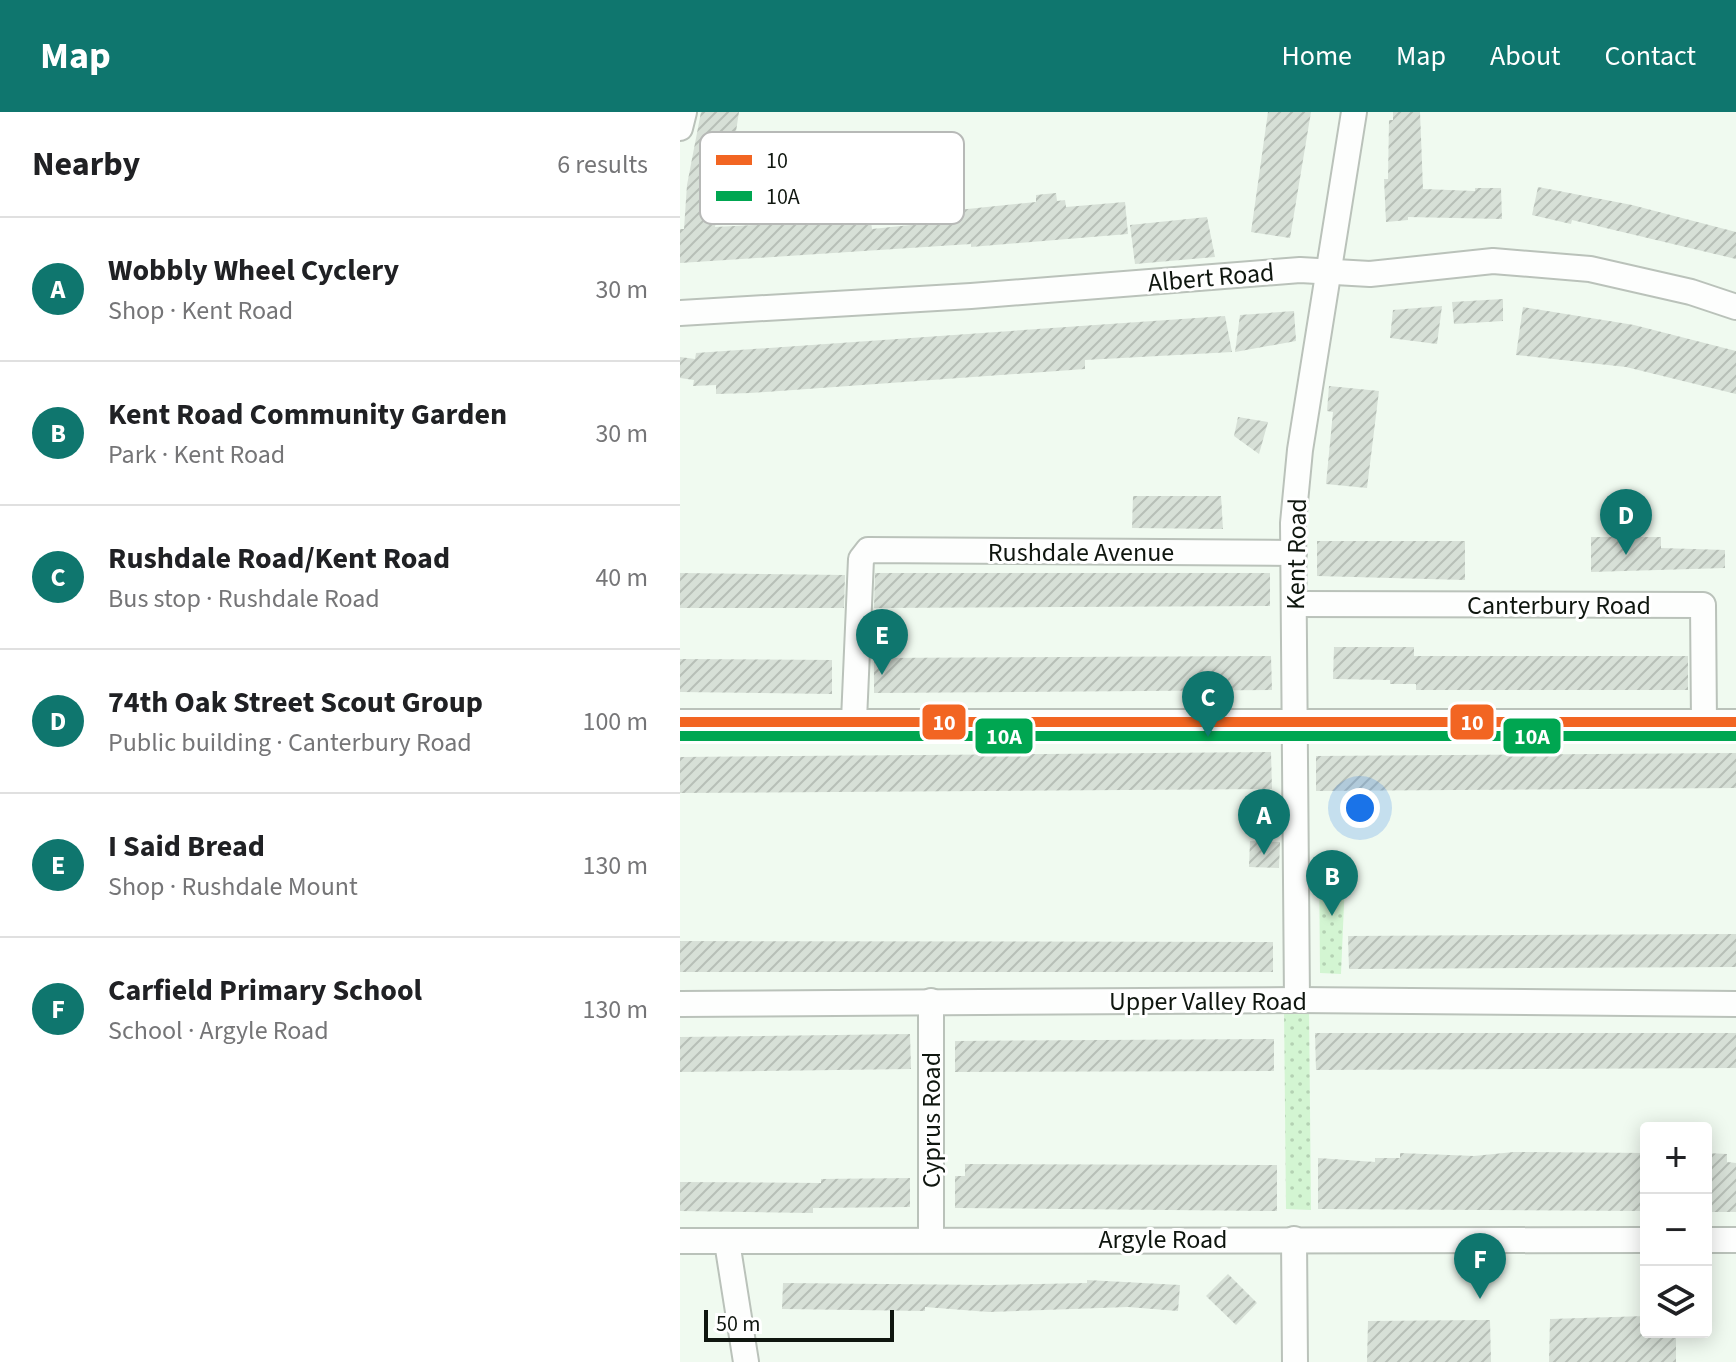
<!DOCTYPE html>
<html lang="en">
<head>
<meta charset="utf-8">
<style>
  body { margin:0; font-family:"Source Sans 3",sans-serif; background:#f2f2f2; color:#202124 }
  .controls { position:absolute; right:24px; bottom:24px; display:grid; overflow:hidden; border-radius:8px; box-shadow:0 4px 20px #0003 }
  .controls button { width:72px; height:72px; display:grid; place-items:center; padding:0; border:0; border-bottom:2px solid #e0e0e0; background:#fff; color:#202124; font:40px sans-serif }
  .scale { position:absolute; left:24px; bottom:20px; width:190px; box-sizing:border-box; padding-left:8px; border:4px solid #0f160f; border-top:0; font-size:22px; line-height:28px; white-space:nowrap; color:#0f160f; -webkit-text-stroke:6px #fff; paint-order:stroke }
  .you { position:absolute; left:680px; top:696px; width:28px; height:28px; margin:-20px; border:6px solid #fff; border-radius:50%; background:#1a73e8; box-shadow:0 0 0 12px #1a73e833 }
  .badge { display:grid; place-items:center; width:52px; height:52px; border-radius:50%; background:#0f766e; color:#fff; font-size:26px; font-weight:700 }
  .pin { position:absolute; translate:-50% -66px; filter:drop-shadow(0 2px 4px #0008) }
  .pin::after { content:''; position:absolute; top:42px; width:28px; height:24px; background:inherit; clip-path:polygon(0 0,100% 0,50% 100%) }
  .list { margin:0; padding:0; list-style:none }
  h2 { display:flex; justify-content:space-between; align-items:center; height:104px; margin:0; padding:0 32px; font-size:34px }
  h2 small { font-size:26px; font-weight:400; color:#757577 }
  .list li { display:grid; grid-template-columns:52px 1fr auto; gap:24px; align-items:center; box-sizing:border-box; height:144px; padding:0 32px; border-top:2px solid #e0e0e0 }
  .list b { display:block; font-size:30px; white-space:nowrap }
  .list p { margin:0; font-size:26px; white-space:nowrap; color:#757577 }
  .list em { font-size:26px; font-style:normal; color:#757577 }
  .icon { flex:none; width:44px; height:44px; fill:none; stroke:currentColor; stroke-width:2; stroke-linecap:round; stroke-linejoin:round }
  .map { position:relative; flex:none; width:1056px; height:1250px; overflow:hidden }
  header { display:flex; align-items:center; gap:48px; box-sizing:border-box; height:112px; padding:0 40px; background:#0f766e; color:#fff }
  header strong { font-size:38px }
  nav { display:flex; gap:44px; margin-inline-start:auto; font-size:28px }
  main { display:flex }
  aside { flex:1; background:#fff }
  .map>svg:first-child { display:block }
  .grass { fill:url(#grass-dots) }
  .building { fill:url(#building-hatch) }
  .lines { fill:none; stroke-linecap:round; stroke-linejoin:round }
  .minor-casing { stroke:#bac2ba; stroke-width:28 }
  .minor { stroke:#fdfefd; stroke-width:24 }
  .bus-1-casing { stroke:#fff; stroke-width:16 }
  .bus-2-casing { stroke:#fff; stroke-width:16 }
  .bus-1 { stroke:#f26522; stroke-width:10 }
  .bus-2 { stroke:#00a651; stroke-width:10 }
  .labels { text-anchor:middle; stroke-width:6; stroke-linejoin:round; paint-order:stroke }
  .street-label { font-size:26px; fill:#0f160f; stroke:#fff }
  .key { fill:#fff; stroke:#b7b9b7; stroke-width:2 }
  .key-label { font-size:22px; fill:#0f160f }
  .line-badge { stroke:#fff; stroke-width:3 }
  .badge-label { font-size:22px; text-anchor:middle; font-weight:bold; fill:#fff }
</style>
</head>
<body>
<header>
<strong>Map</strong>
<nav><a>Home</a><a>Map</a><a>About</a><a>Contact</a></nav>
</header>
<main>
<aside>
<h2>Nearby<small>6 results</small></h2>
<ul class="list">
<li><span class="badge">A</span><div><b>Wobbly Wheel Cyclery</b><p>Shop · Kent Road</p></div><em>30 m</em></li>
<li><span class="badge">B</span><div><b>Kent Road Community Garden</b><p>Park · Kent Road</p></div><em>30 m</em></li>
<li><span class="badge">C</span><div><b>Rushdale Road/Kent Road</b><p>Bus stop · Rushdale Road</p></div><em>40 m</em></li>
<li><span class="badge">D</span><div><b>74th Oak Street Scout Group</b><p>Public building · Canterbury Road</p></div><em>100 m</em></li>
<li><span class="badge">E</span><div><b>I Said Bread</b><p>Shop · Rushdale Mount</p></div><em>130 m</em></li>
<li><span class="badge">F</span><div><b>Carfield Primary School</b><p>School · Argyle Road</p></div><em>130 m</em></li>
</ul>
</aside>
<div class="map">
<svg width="1056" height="1250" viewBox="0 0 1056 1250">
  <defs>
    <pattern id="grass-dots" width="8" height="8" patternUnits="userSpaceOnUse" patternTransform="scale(2)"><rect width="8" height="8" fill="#d3f5d2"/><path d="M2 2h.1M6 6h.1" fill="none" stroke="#b4d1b3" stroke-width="1.8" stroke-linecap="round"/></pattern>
    <pattern id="building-hatch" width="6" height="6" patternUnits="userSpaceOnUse" patternTransform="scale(2)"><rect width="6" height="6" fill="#d7e0d7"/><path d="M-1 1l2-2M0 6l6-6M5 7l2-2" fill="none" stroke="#b7bfb7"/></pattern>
  </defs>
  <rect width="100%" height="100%" fill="#f0faf0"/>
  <g class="grass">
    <polygon points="639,745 666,746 661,862 640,861"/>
    <polygon points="604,894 629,894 631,1098 606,1097"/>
  </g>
  <g class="building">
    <polygon points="21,0 59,0 55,26 51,25 35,115 116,111 116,100 189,95 192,117 231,113 230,103 356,90 356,83 376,81 377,89 385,88 386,95 445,90 448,122 291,135 291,132 0,151 0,117 4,117 7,73"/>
    <polygon points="588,0 631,0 610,126 571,120"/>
    <polygon points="713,0 740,0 743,77 795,79 795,76 821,76 822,107 728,105 728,108 706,110 704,67 708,67 709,8 713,8"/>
    <polygon points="858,75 952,93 1056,120 1056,147 892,108 891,112 852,103"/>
    <polygon points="527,105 535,145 455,152 450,113"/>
    <polygon points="823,187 823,209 774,212 772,190"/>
    <polygon points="762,194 757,232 710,226 713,198"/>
    <polygon points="843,195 954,213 1056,239 1056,282 946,255 836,243"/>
    <polygon points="614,199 616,229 555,240 560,203"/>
    <polygon points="545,204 552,240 405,248 405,257 70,281 36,282 36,273 13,274 14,268 0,266 0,245 15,247 16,241"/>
    <polygon points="649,274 699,279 687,376 646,372 653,300 647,299"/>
    <polygon points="558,305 588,310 579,342 554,324"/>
    <polygon points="453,384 541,384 543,417 452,416"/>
    <polygon points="911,425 981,425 981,436 1045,438 1045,456 911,460"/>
    <polygon points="637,429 785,429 785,468 637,464"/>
    <polygon points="0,461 165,463 164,496 0,496"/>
    <polygon points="195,461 590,461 590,494 194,496"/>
    <polygon points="654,535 734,535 734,544 1008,544 1008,578 736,578 736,572 710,572 710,568 653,567"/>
    <polygon points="591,544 592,578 194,581 194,546"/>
    <polygon points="0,547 152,548 152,582 0,580"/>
    <polygon points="591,640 592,677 0,681 0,645"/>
    <polygon points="1056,641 1056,676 636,679 636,644"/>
    <polygon points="570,729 600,730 599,756 569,755"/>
    <polygon points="1056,822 1056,855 669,857 668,824"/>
    <polygon points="0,829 593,830 593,860 0,860"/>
    <polygon points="635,921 1056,921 1056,956 636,958"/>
    <polygon points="230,922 231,957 0,960 0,925"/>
    <polygon points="594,927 594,959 275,960 275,929"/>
    <polygon points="834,1040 966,1041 966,1099 638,1097 638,1046 695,1050 695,1046 720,1046 720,1041 794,1044"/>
    <polygon points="1026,1041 1047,1042 1047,1050 1056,1051 1056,1100 1026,1100"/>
    <polygon points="285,1052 597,1053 597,1099 275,1096 275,1064 285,1064"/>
    <polygon points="230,1066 230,1095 133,1096 133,1101 0,1099 0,1070 141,1071 141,1067"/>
    <polygon points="548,1162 577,1191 556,1213 526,1184"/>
    <polygon points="407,1168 500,1173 498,1199 448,1195 309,1200 245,1195 245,1199 102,1197 103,1171 309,1173 407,1171"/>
    <polygon points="966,1204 966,1220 996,1220 996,1250 869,1250 870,1207"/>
    <polygon points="810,1208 811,1250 687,1250 688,1209"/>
  </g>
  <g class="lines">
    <defs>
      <g id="minor">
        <polyline points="0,16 4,0"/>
        <polyline points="0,201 291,184 620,158 690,162 813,149 910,157 1011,180 1056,195"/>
        <polyline points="615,492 1023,493 1024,611"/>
        <polyline points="174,608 181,447 188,438 614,441"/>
        <polyline points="0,610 1056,610"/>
        <polyline points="617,888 613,411 620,338 674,0"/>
        <polyline points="251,889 251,1127"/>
        <polyline points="0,892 617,888 1056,892"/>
        <polyline points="614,1127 615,1250"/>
        <polyline points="1026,1128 1056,1128"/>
        <polyline points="0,1129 966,1128"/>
        <polyline points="47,1130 66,1250"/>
      </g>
    </defs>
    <use href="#minor" class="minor-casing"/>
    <use href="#minor" class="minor"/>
    <defs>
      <polyline id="bus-1" points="0,610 1056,610"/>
      <polyline id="bus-2" points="0,624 1056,624"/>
    </defs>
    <use href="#bus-1" class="bus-1-casing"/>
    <use href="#bus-2" class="bus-2-casing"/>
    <use href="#bus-1" class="bus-1"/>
    <use href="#bus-2" class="bus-2"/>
  </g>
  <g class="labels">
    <g class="street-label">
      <text transform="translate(531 165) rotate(-5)" y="9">Albert Road</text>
      <text x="401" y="449">Rushdale Avenue</text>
      <text transform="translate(616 442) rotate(-89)" y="9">Kent Road</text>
      <text x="879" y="502">Canterbury Road</text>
      <text x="528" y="898">Upper Valley Road</text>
      <text transform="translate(251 1008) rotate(-90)" y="9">Cyprus Road</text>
      <text x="483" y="1136">Argyle Road</text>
    </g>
  </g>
  <rect x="20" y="20" width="264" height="92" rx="12" class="key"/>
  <rect x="36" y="43" width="36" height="10" fill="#f26522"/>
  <rect x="36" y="79" width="36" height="10" fill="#00a651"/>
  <g class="key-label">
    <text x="86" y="56">10</text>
    <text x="86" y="92">10A</text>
  </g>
  <g class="line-badge">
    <rect x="241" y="591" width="46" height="38" rx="8" fill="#f26522"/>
    <rect x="769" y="591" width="46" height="38" rx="8" fill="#f26522"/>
    <rect x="294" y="605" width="60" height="38" rx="8" fill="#00a651"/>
    <rect x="822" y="605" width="60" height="38" rx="8" fill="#00a651"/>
  </g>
  <g class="badge-label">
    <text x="264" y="618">10</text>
    <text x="792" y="618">10</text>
    <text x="324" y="632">10A</text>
    <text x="852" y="632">10A</text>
  </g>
</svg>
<div class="controls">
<button>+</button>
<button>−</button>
<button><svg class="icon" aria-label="layers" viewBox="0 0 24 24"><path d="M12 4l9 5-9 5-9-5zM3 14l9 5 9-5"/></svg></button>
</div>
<div class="scale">50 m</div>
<div class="you"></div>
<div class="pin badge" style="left:584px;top:743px">A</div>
<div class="pin badge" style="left:652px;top:804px">B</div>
<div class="pin badge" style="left:528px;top:625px">C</div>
<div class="pin badge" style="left:946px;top:443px">D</div>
<div class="pin badge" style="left:202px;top:563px">E</div>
<div class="pin badge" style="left:800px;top:1187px">F</div>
</div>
</main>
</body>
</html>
